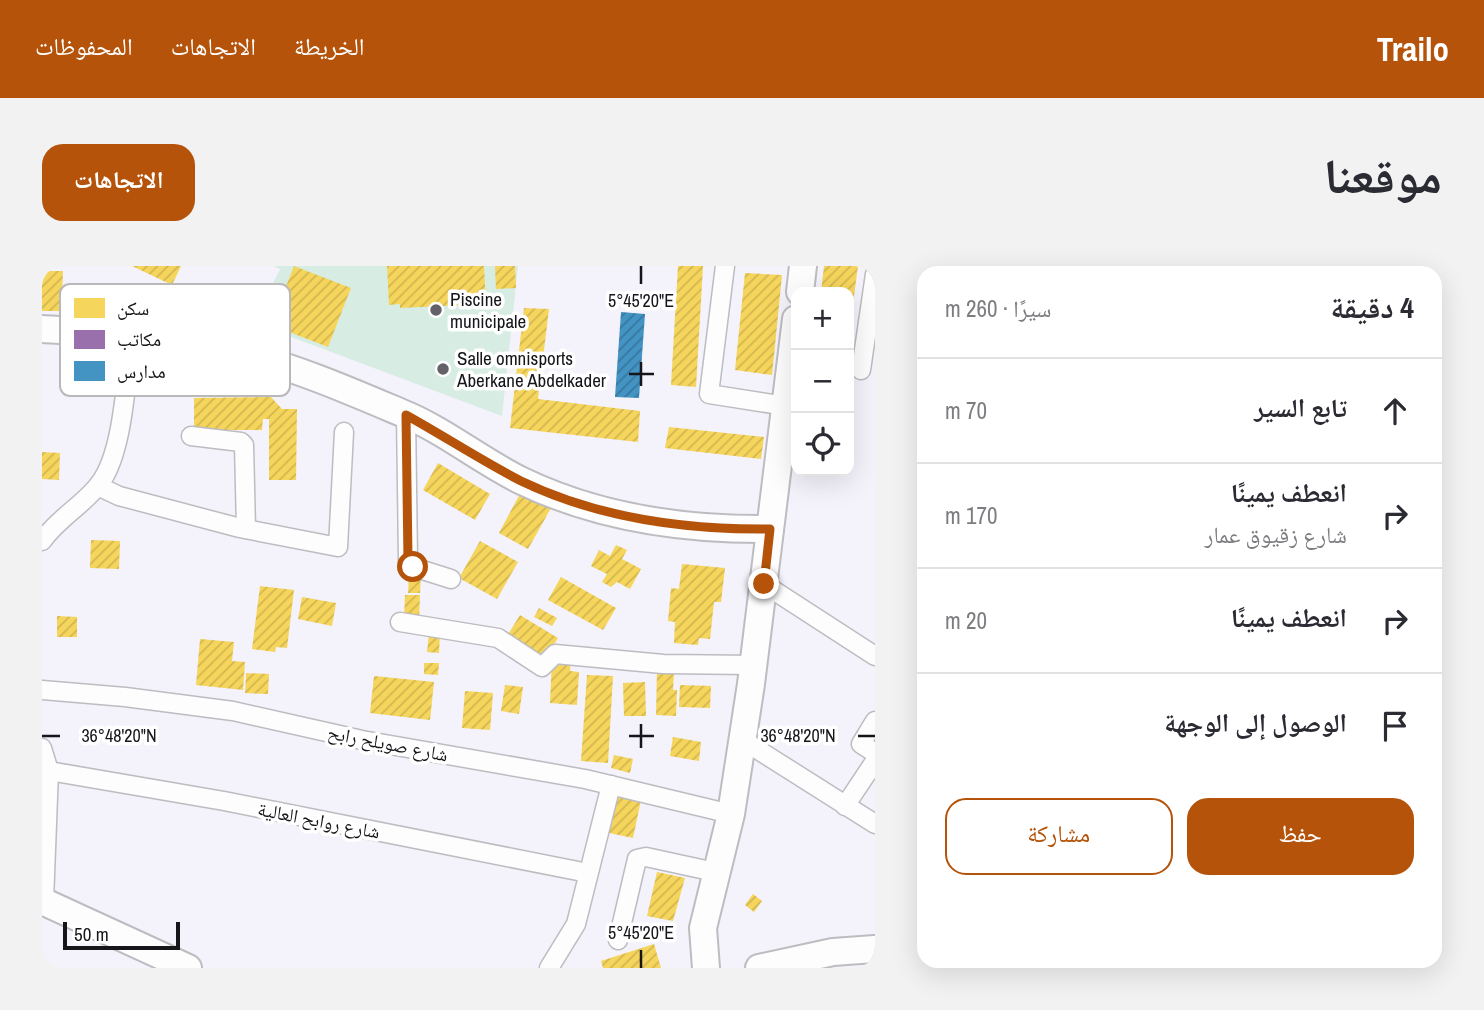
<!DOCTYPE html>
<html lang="ar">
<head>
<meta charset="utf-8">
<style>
  body { margin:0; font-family:"Archivo Narrow","Noto Naskh Arabic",sans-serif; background:#f2f2f3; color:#2b2b33; direction:rtl }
  .controls { position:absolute; right:21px; top:21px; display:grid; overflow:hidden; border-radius:14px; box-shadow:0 7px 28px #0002 }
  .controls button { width:63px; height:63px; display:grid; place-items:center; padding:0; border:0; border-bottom:2px solid #e1e1e2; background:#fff; color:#2b2b33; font:35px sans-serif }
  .scale { position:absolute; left:21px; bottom:18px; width:117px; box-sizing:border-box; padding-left:7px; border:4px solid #161519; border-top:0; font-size:19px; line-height:24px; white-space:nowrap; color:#161519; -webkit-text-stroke:5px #fff; paint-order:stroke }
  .stop { position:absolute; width:21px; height:21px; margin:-16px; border:5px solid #b45309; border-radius:50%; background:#fff }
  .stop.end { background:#b45309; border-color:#fff; box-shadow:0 2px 7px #0008 }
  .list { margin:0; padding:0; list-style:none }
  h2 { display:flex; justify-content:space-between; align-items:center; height:91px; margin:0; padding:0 28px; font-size:30px }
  h2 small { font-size:23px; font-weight:400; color:#7c7c81 }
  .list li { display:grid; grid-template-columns:46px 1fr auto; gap:21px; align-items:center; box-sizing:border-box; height:105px; padding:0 28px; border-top:2px solid #e1e1e2 }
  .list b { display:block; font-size:26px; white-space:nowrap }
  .list p { margin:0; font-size:23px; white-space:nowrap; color:#7c7c81 }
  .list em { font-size:23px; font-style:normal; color:#7c7c81 }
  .actions { display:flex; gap:14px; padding:21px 28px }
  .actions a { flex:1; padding:16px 0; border:2px solid #b45309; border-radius:21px; text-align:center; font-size:24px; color:#b45309 }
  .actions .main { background:#b45309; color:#fff }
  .icon { flex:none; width:38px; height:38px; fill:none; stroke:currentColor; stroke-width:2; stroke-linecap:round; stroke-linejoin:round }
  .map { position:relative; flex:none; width:833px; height:702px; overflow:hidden; direction:ltr; border-radius:21px }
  header { display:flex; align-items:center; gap:42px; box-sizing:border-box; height:98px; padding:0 35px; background:#b45309; color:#fff }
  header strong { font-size:33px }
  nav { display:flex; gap:38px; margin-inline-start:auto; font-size:24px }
  .intro { display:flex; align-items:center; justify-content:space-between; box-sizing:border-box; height:168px; padding:0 42px }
  h1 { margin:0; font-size:49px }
  .button { padding:18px 32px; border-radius:21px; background:#b45309; color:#fff; font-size:24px; font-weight:700 }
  main { display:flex; gap:42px; padding:0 42px }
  aside { flex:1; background:#fff; border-radius:21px; box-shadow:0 7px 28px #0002 }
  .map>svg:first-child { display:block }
  .pitch { fill:#d7ede3 }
  .homes { fill:url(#homes-hatch) }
  .schools { fill:url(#schools-hatch) }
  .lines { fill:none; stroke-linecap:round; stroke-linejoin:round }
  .minor-casing { stroke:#bdbcc1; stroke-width:21 }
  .secondary-casing { stroke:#bdbcc1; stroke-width:30 }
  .minor { stroke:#fdfdfe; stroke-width:18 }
  .secondary { stroke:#fdfdfe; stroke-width:26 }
  .route { stroke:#b45309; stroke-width:9 }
  .ticks { fill:none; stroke:#161519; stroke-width:2.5 }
  .poi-dot { fill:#646268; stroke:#fff; stroke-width:2.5 }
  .labels { text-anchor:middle; stroke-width:7; stroke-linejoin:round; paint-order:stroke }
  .poi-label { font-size:19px; fill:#161519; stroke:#fff; text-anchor:start }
  .street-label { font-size:19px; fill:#161519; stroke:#fff }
  .key { fill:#fff; stroke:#b9b9ba; stroke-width:2 }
  .key-label { font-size:19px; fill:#161519 }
  .ticks-label { font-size:18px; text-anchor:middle; fill:#161519; stroke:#fff; stroke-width:7; stroke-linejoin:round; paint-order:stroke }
</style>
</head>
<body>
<header>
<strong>Trailo</strong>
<nav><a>الخريطة</a><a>الاتجاهات</a><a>المحفوظات</a></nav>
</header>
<div class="intro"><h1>موقعنا</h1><a class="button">الاتجاهات</a></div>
<main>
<aside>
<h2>4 دقيقة<small>سيرًا · 260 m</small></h2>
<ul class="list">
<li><svg class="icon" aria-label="ahead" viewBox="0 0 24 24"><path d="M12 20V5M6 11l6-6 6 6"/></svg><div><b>تابع السير</b></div><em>70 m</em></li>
<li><svg class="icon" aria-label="right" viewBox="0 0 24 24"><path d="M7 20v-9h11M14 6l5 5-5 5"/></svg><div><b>انعطف يمينًا</b><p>شارع زقيوق عمار</p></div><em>170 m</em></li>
<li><svg class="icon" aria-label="right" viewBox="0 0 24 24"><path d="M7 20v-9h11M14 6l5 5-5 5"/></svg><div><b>انعطف يمينًا</b></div><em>20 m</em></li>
<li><svg class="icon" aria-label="arrive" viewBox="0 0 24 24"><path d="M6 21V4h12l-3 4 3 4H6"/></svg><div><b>الوصول إلى الوجهة</b></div></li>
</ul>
<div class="actions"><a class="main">حفظ</a><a>مشاركة</a></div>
</aside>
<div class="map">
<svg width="833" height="702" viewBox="0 0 833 702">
  <defs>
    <pattern id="homes-hatch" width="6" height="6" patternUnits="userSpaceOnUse" patternTransform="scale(1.75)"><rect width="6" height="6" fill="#f6d55c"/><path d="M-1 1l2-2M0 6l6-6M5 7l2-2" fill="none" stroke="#d2b64f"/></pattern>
    <pattern id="schools-hatch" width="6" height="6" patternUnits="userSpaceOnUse" patternTransform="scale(1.75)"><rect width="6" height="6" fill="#4393c3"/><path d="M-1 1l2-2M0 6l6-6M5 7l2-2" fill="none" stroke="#37779e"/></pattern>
  </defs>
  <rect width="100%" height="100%" fill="#f4f2fa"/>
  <polygon class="pitch" points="231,0 476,0 460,150 212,57 238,3"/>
  <g class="homes">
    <polygon points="90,0 139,0 130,19"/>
    <polygon points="252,0 309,22 286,81 229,59"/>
    <polygon points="345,0 442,0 444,38 358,42 358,38 347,39"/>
    <polygon points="453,0 473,0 474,22 454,23"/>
    <polygon points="636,0 661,0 654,121 629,119"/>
    <polygon points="782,0 816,0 808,59 807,26 779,26"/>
    <polygon points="0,5 21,5 20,32 17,32 17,45 0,45"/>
    <polygon points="703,7 740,9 730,109 693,104"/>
    <polygon points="482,42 507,43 496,133 598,145 596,176 468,162"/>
    <polygon points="229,131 240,143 255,143 254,214 227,214 227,153 221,153 220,164 152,164 152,132"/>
    <polygon points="627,161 722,171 719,193 623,182"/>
    <polygon points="0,186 18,187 17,214 0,213"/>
    <polygon points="396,197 448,228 433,254 381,224"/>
    <polygon points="479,226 509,242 486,283 457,267"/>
    <polygon points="49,274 78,275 77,303 48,302"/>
    <polygon points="438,275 476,296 455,333 417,312"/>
    <polygon points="574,279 585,284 580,293 599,303 588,323 575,316 569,321 560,316 565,308 549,300 557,284 568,290"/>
    <polygon points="640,298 683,302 679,336 672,336 668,373 657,372 656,379 632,377 633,356 626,355 629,322 637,323"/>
    <polygon points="367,310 379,310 378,327 366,327"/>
    <polygon points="519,311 574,342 561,364 506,334"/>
    <polygon points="218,320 252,324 245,382 234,381 233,386 210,383"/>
    <polygon points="363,329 378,329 377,353 362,353"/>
    <polygon points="260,331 294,337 290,360 256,353"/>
    <polygon points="497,342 515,352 510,360 492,351"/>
    <polygon points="478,349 516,372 503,393 465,370"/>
    <polygon points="15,350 35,351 35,371 15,371"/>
    <polygon points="387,367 398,368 397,387 385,386"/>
    <polygon points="158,373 192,376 190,395 203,396 201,424 154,419"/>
    <polygon points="510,392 529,393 528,405 537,406 535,439 508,437"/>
    <polygon points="382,397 397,397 396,409 382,408"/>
    <polygon points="615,404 632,405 631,424 635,424 634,450 614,449"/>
    <polygon points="204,407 227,408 226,428 203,427"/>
    <polygon points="545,409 571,410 566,497 539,495"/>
    <polygon points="332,410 392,416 388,454 328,447"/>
    <polygon points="603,416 604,450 582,450 581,417"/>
    <polygon points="463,419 481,421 477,448 459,445"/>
    <polygon points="638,419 669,420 668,442 637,441"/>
    <polygon points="423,425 451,427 448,464 420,462"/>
    <polygon points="631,471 659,476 657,495 628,490"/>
    <polygon points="572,489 591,493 588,507 569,502"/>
    <polygon points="575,529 599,534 591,572 567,567"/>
    <polygon points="615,606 643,612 631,655 605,650"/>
    <polygon points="711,628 720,635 712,646 703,639"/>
    <polygon points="612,678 619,702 561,702 559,695"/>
  </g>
  <polygon class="schools" points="579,46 603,48 597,132 573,131"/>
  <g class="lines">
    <defs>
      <g id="minor">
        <polyline points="683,0 667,128 744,140"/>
        <polyline points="819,104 833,8"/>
        <polyline points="364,148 366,294 371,301 409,313"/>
        <polyline points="149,170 199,176 202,179 204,263"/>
        <polyline points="56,220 77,230 198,262 296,281 302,166"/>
        <path d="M0,275C17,251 43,238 58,217C82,185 84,109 90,68"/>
        <polyline points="722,318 833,390"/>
        <polyline points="358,356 456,372 500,401 513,388 621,398 712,399"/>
        <polyline points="0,424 83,431 191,445 320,474 543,513 689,548"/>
        <polyline points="833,455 819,478 833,487"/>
        <polyline points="699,473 833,558"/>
        <polyline points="0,482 7,505 2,635"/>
        <polyline points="7,505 182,535 546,607"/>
        <polyline points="803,540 833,495"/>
        <polyline points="576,674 595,593 604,591 673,606"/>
        <polyline points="507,702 534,658 569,519"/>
      </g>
      <g id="secondary">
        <polyline points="758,26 761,0"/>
        <path d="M0,63C67,67 136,70 200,88C255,102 308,125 360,147C402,164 439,195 480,215C557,252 644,264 728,263"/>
        <polyline points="0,635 146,702"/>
        <polyline points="664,702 661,662 689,548 709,418 754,53"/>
        <polyline points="717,702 791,686 833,683"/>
      </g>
    </defs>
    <use href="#minor" class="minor-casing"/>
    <use href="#secondary" class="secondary-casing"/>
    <use href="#minor" class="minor"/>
    <use href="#secondary" class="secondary"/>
  </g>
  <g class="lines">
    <path class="route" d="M371,301L366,294L364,149C402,170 440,195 479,215C556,252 644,264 728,263L722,318"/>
  </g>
  <path class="ticks" d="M599,0V18M599,96V120M587,108H612M599,458V482M0,470H18M587,470H612M816,470H833M599,684V702"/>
  <g class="poi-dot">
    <circle cx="394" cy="44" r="7"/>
    <circle cx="401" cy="103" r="7"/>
  </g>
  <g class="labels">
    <g class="poi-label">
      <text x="408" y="40">Piscine<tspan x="408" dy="22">municipale</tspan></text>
      <text x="415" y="99">Salle omnisports<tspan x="415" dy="22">Aberkane Abdelkader</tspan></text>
    </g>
    <g class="street-label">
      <text transform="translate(346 477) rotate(11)" y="7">شارع صويلح رابح</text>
      <text transform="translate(277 554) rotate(11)" y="7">شارع روابح العالية</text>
    </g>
  </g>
  <rect x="18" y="18" width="230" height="112" rx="10" class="key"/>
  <rect x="32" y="32" width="31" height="20" fill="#f6d55c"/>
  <rect x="32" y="64" width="31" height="19" fill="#9970ab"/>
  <rect x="32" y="95" width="31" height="20" fill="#4393c3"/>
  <g class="key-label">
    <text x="75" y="49">سكن</text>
    <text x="75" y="80">مكاتب</text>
    <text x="75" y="112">مدارس</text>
  </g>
  <g class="ticks-label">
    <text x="599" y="41">5°45'20"E</text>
    <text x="77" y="476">36°48'20"N</text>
    <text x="756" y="476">36°48'20"N</text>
    <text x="599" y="673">5°45'20"E</text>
  </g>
</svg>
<div class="controls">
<button>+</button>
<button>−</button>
<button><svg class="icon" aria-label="locate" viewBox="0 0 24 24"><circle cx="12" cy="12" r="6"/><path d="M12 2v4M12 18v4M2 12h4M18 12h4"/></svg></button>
</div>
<div class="scale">50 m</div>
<div class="stop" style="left:371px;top:301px"></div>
<div class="stop end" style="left:722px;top:318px"></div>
</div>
</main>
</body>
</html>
